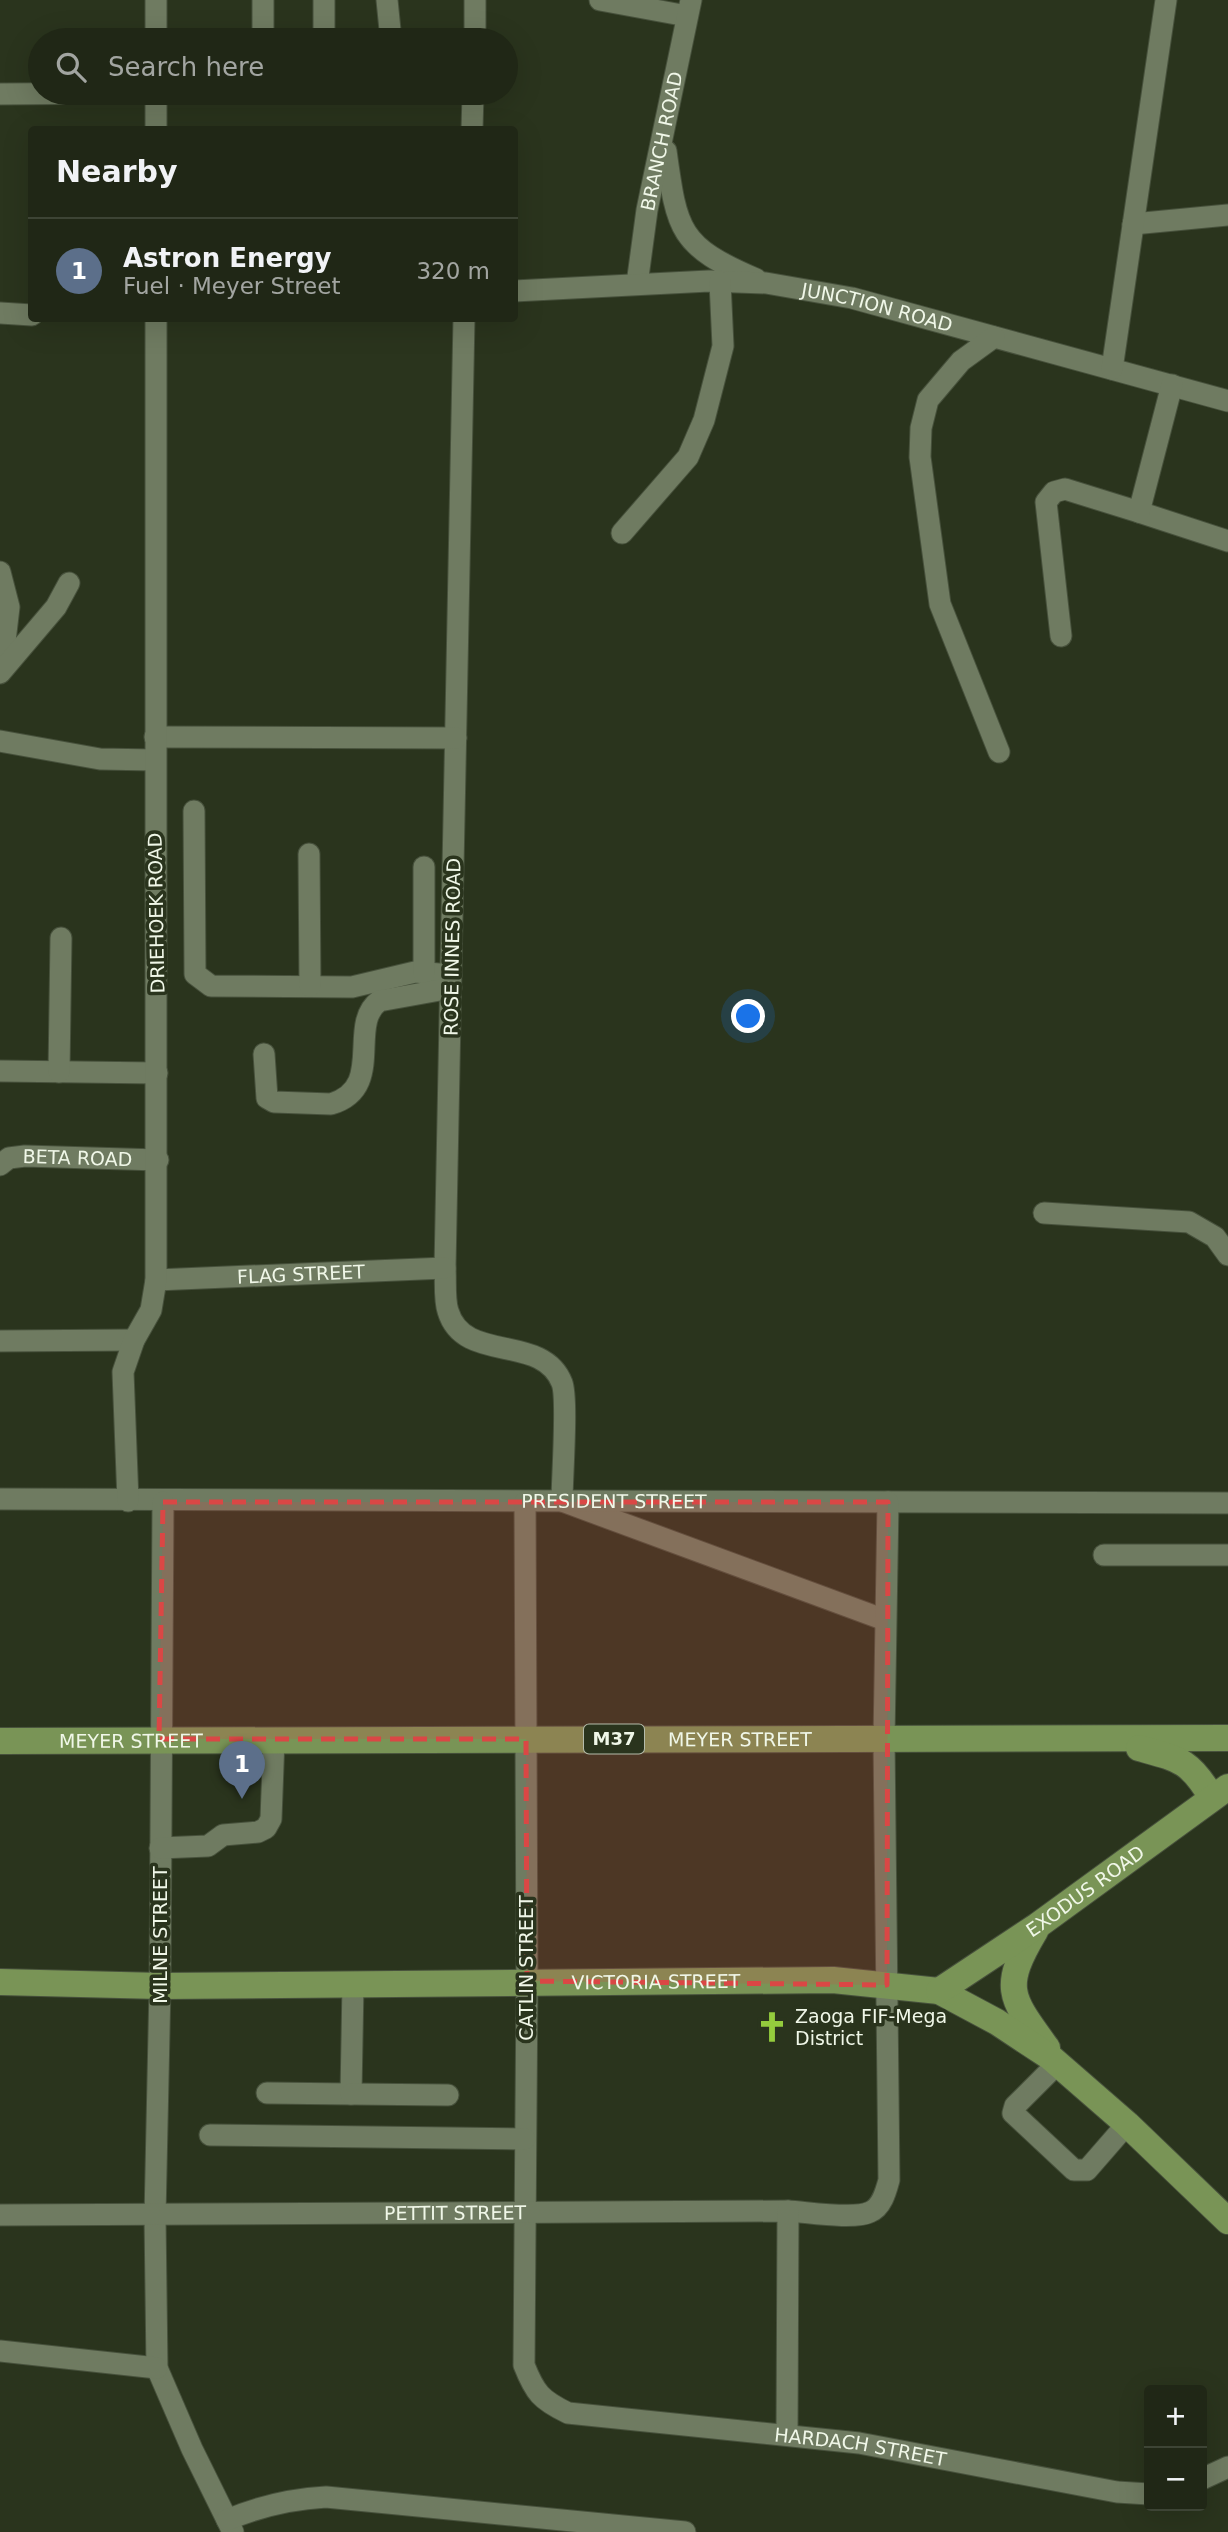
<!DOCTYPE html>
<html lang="en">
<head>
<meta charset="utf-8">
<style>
  body { margin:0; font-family:"DejaVu Sans",sans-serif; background:#282f1f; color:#f1f3f6 }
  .controls { position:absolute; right:21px; bottom:21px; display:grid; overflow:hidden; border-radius:7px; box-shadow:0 7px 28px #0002 }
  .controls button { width:63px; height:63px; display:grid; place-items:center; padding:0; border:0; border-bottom:2px solid #3d4435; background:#202716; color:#f1f3f6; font:35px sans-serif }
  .you { position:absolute; left:749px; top:1017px; width:24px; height:24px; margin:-18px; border:5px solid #fff; border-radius:50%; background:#1a73e8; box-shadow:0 0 0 10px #1a73e833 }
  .badge { display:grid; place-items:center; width:46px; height:46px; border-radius:50%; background:#1a73e8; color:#fff; font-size:23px; font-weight:700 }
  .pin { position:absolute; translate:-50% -58px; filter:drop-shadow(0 2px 4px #0008) }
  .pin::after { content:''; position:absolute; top:37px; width:24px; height:21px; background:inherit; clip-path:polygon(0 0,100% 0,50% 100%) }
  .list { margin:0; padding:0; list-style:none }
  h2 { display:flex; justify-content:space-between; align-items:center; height:91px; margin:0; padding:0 28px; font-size:30px }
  h2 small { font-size:23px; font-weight:400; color:#a2a5a1 }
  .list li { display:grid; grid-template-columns:46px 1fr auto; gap:21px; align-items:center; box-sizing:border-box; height:105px; padding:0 28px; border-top:2px solid #3d4435 }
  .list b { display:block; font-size:26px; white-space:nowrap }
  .list p { margin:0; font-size:23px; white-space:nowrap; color:#a2a5a1 }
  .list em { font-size:23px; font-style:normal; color:#a2a5a1 }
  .icon { flex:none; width:38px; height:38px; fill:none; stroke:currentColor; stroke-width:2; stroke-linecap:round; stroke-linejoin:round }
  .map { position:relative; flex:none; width:1228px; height:2532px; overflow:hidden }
  .search { position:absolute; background:#202716; box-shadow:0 7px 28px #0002; left:28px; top:28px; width:490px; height:77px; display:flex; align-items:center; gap:18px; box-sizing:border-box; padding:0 24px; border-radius:38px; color:#a2a5a1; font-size:26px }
  .panel { position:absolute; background:#202716; box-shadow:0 7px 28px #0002; left:28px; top:126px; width:490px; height:196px; border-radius:7px }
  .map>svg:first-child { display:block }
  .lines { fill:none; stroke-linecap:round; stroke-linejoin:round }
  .minor-casing { stroke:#47513c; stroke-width:23 }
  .major-casing { stroke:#47513c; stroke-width:28 }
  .minor { stroke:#6f7b61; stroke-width:21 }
  .major { stroke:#799456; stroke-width:26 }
  .marked { fill:#da4745; fill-opacity:0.2; stroke:#da4745; stroke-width:5; stroke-dasharray:14 9; stroke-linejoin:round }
  .labels { text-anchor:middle; stroke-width:7; stroke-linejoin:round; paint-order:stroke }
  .shield { fill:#2a341d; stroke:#b5bcab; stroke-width:2 }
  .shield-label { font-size:18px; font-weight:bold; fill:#f0f7e8 }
  .street-label { font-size:19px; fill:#f0f7e8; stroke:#2a341d }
  .poi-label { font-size:19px; fill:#f0f7e8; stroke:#2a341d; text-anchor:start }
</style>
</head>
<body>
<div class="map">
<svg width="1228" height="2532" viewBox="0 0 1228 2532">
  <rect width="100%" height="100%" fill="#2a341d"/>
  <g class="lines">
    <defs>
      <g id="minor">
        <polyline points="387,0 391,40"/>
        <polyline points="600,0 687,16"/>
        <polyline points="156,40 156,0"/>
        <polyline points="263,40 263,0"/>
        <polyline points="324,40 324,0"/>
        <polyline points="475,40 475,0"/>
        <polyline points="156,93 156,130"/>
        <polyline points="0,94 135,93"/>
        <polyline points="472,130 473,93"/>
        <path d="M666,151C677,231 679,246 756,279"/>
        <polyline points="1133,224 1228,215"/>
        <path id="s1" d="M637,284L647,210L691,0"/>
        <path id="s2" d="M514,291L709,281L766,283L852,298L1228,401"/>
        <polyline points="0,313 32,315"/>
        <path d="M464,318L445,1268C446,1282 444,1299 448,1311C464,1365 542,1332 562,1383C568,1399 562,1479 562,1501L885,1620"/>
        <polyline points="994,337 961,361 928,400 921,428 920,457 940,604 999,752"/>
        <polyline points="1112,369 1166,0"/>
        <polyline points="1139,512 1228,541"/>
        <polyline points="622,533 688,457 704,420 723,346 720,282"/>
        <polyline points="0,572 9,607 2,667"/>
        <polyline points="1061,636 1046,502 1054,492 1065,489 1139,512 1172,385"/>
        <polyline points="0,673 56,607 69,583"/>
        <polyline points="155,737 456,738"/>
        <polyline points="0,741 100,759 154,760"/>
        <polyline points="194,811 195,974 211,986 352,987 415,972 451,975"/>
        <polyline points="309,854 310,986"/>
        <polyline points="424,867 424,973"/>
        <path d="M264,1054L267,1098L274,1102L331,1104C386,1088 347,1025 379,1001L451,988"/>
        <polyline points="0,1071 157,1073"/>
        <polyline points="59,1072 61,938"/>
        <path id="s3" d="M0,1165L9,1158L25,1156L158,1160"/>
        <polyline points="1044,1213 1189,1222 1215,1237 1228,1255"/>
        <path id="s4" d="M156,1280L445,1268"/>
        <polyline points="0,1341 134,1340"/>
        <path id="s5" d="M0,1499L1228,1503"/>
        <polyline points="128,1501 123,1372 134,1340 151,1310 156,1280 156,318"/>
        <polyline points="163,1502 160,1986 155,2217 157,2368 192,2449 233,2532"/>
        <path id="s6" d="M525,1502L527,1981L524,2365C535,2393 541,2400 568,2413L859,2443L1117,2492L1149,2494"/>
        <polyline points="1104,1555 1228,1555"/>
        <polyline points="160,1848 208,1846 223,1835 258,1832 266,1828 271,1819 274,1739"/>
        <polyline points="1058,2063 1015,2106 1013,2113 1074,2170 1087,2170 1127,2124"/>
        <polyline points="267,2093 351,2094 353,1984"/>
        <polyline points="351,2094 448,2095"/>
        <polyline points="210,2135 525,2139"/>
        <path id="s7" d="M0,2215L788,2211C807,2212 854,2220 870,2212C882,2207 886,2191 889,2180L884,1740L888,1502"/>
        <polyline points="0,2351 157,2368"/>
        <polyline points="787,2434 788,2211"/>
        <polyline points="1202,2479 1228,2467"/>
        <path d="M227,2520C260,2506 290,2499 326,2497L685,2532"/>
      </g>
      <g id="major">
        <path id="s8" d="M0,1741L1228,1738"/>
        <path d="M1139,1748C1179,1759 1190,1760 1212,1798"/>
        <path d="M1035,1931C1001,1988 1010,1997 1047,2048"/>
        <path id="s9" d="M0,1982L160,1986L833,1980L939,1991L997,2022L1050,2057L1127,2124L1228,2221"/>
        <path id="s10" d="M939,1991L1037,1926L1228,1787"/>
      </g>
    </defs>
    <use href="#minor" class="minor-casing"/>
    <use href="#major" class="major-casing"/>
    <use href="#minor" class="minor"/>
    <use href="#major" class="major"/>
  </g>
  <path class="marked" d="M163,1502H888L887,1985L527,1981L526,1739H159Z"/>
  <defs>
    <symbol id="church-bare" viewBox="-9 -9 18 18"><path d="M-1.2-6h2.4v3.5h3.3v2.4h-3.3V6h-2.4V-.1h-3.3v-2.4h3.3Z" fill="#94cc3d" stroke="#2a341d" stroke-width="2.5" paint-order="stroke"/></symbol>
  </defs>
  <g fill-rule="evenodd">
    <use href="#church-bare" x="750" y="2005" width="44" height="44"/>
  </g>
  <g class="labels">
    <rect class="shield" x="584" y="1724.5" width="60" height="29" rx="5"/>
    <g class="shield-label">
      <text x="614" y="1745">M37</text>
    </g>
    <g class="street-label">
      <text dy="7" stroke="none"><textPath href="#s1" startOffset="145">BRANCH ROAD</textPath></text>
      <text dy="7" stroke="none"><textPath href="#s2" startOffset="366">JUNCTION ROAD</textPath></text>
      <text transform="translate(156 913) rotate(-91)" y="7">DRIEHOEK ROAD</text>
      <text transform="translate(452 947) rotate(-89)" y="7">ROSE INNES ROAD</text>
      <text dy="7" stroke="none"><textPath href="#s3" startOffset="80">BETA ROAD</textPath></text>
      <text dy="7" stroke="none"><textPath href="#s4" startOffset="145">FLAG STREET</textPath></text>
      <text dy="7" stroke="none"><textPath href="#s5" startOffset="614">PRESIDENT STREET</textPath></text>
      <text dy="7" stroke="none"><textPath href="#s8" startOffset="131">MEYER STREET</textPath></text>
      <text dy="7" stroke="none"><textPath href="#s8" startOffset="740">MEYER STREET</textPath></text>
      <text dy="7" stroke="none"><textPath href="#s10" startOffset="177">EXODUS ROAD</textPath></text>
      <text transform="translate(160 1935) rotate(-90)" y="7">MILNE STREET</text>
      <text transform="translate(526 1968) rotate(-90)" y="7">CATLIN STREET</text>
      <text dy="7" stroke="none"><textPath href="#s9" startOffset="656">VICTORIA STREET</textPath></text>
      <text dy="7" stroke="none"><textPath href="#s7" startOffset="455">PETTIT STREET</textPath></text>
      <text dy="7" stroke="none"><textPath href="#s6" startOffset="1225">HARDACH STREET</textPath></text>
    </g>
    <g class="poi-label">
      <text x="795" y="2023">Zaoga FIF-Mega<tspan x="795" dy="22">District</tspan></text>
    </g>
  </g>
</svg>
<div class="controls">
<button>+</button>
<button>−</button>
</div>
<div class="you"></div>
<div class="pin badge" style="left:242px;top:1799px;background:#5c6f8a">1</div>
<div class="search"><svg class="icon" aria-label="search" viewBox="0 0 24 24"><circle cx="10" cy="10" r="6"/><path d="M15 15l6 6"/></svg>Search here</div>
<section class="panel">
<h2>Nearby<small></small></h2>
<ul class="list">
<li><span class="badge" style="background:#5c6f8a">1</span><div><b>Astron Energy</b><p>Fuel · Meyer Street</p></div><em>320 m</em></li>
</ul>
</section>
</div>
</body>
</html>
